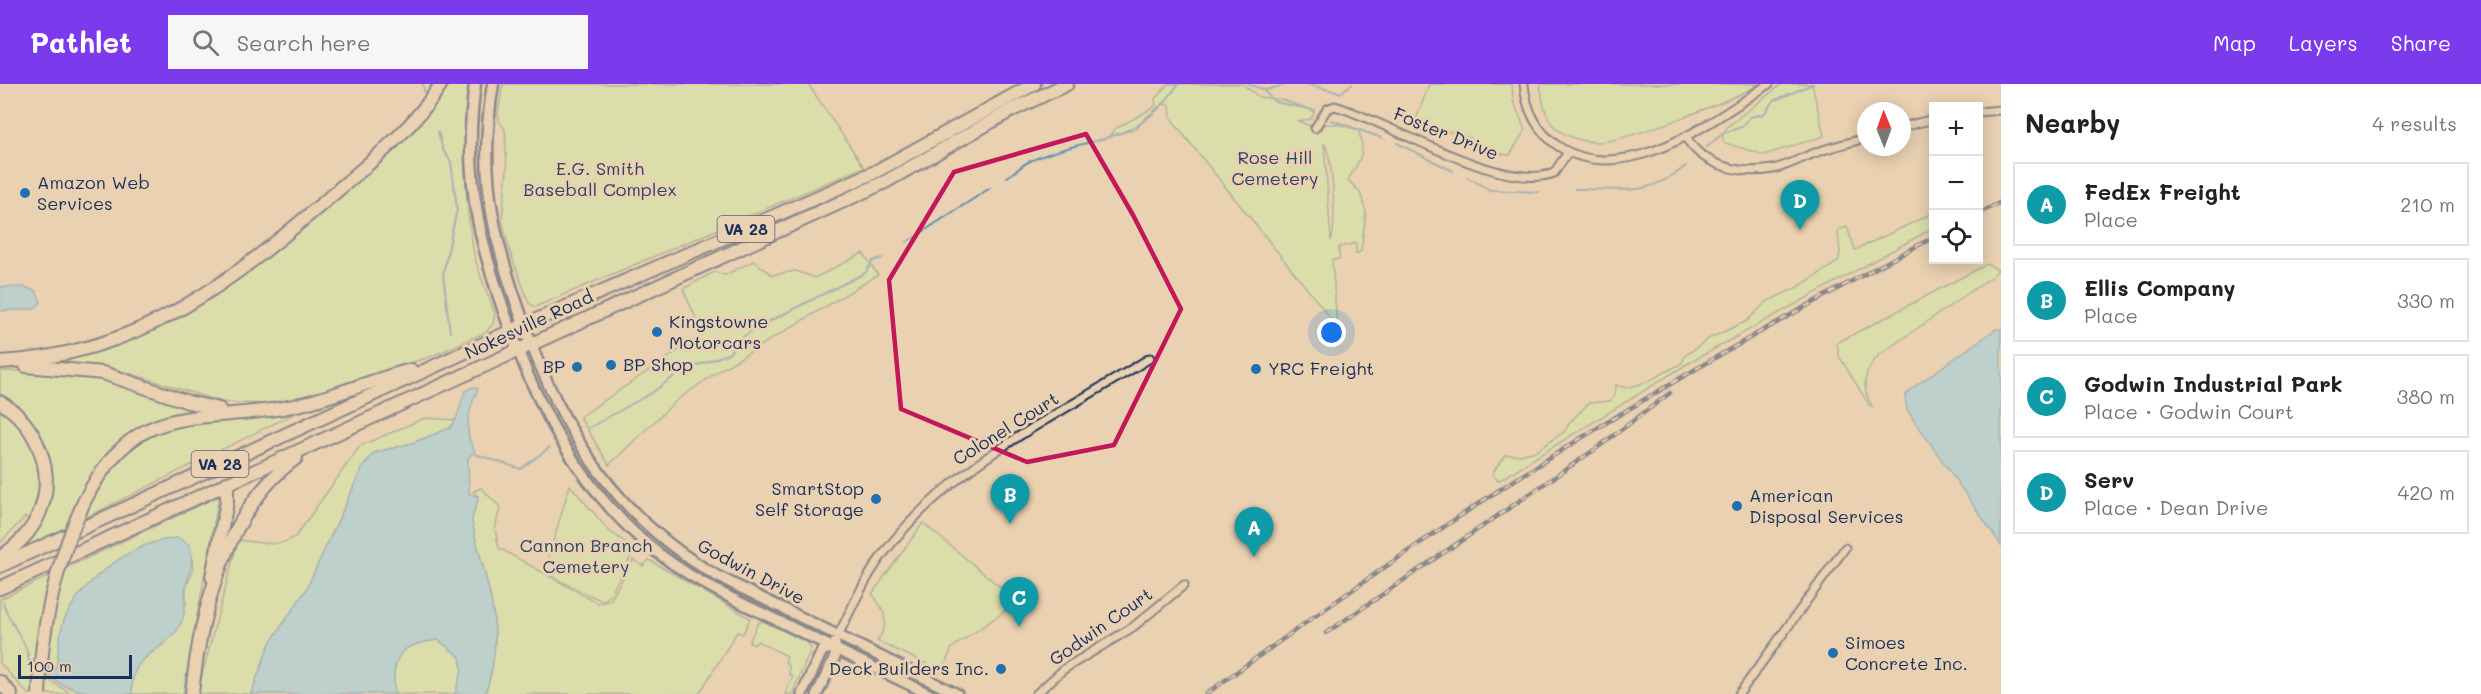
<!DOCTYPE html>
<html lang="en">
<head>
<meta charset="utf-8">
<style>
  body { margin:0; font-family:Mali,sans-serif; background:#f6f6f6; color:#222 }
  .controls { position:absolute; right:18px; top:18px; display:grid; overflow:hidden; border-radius:0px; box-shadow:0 3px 15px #0003 }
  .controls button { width:54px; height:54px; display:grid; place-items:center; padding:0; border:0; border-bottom:2px solid #e0e0e0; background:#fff; color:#222; font:30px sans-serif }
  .compass { position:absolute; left:1857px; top:18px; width:54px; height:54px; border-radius:50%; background:#fff; box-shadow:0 3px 15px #0003; rotate:359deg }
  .scale { position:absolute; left:18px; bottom:15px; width:114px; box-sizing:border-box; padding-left:6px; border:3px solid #1b2f5e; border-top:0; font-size:16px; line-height:21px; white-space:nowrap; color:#1b2f5e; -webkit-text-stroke:4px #e9d1b1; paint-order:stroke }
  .you { position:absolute; left:1332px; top:249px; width:21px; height:21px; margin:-15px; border:4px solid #fff; border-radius:50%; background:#1a73e8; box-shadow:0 0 0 9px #1a73e833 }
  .badge { display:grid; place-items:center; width:39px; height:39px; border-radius:50%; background:#7c3aed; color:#fff; font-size:20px; font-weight:700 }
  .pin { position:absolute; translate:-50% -50px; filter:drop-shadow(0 2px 3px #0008) }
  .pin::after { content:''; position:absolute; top:32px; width:21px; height:18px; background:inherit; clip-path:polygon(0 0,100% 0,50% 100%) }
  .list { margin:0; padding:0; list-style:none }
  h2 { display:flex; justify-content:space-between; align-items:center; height:78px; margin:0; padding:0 24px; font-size:26px }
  h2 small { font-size:20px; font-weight:400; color:#767676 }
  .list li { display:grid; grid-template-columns:39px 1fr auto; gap:18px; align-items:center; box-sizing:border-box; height:84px; margin:0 12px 12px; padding:0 12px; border:2px solid #e0e0e0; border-radius:0px }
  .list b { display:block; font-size:22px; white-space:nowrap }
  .list p { margin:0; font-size:20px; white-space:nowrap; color:#767676 }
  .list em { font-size:20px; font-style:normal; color:#767676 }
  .icon { flex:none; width:33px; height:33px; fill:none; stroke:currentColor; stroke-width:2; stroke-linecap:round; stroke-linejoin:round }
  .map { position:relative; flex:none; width:2001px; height:610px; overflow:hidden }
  header { display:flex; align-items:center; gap:36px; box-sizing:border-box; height:84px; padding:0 30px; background:#7c3aed; color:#fff }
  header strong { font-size:28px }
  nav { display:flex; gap:33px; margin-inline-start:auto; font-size:21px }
  .search { width:420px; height:54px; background:#f6f6f6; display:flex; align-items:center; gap:15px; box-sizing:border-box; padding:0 21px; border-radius:0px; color:#767676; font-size:22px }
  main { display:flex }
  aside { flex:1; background:#fff }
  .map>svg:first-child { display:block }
  .green { fill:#caeba3; stroke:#728d80; stroke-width:1.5; fill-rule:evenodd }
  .water { fill:#89ceeb; stroke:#5d8eb3; stroke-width:1.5 }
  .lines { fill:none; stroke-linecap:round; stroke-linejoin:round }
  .stream { stroke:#5d8eb3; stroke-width:2 }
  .street-casing { stroke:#1b2f5e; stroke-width:11 }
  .secondary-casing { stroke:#1b2f5e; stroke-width:14 }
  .primary-casing { stroke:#1b2f5e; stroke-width:15 }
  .highway-casing { stroke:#1b2f5e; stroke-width:16 }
  .street { stroke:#e9d1b1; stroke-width:7 }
  .secondary { stroke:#e9d1b1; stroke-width:9 }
  .primary { stroke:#e9d1b1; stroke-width:10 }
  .highway { stroke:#e9d1b1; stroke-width:12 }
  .rail-casing { stroke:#1b2f5e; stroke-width:4.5 }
  .rail { stroke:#e9d1b1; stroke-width:2; stroke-dasharray:7; stroke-linecap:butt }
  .highway-bridge-casing { stroke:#1b2f5e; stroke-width:16; stroke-linecap:butt }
  .highway-bridge { stroke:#e9d1b1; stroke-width:12 }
  .marked { fill:none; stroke:#c2185b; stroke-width:4.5; stroke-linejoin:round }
  .poi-dot { fill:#1f6fb2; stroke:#e9d1b1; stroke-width:2 }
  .labels { text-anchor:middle; stroke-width:6; stroke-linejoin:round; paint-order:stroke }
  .shield { fill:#e9d1b1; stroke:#596077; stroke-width:1.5 }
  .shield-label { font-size:16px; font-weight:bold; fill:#1b2f5e }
  .street-label { font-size:18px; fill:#1b2f5e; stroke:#e9d1b1 }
  .park-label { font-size:18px; fill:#2c4265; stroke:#e9d1b1 }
  .poi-label { font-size:18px; fill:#1b2f5e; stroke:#e9d1b1; text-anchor:start }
</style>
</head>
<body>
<header>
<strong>Pathlet</strong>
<div class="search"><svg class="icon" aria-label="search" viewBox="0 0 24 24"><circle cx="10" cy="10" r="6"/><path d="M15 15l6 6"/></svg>Search here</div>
<nav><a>Map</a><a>Layers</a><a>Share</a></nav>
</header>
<main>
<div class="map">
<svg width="2001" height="610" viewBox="0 0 2001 610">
  <rect width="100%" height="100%" fill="#e9d1b1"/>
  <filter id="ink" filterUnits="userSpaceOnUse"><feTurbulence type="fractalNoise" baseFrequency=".0167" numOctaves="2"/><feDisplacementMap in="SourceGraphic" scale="12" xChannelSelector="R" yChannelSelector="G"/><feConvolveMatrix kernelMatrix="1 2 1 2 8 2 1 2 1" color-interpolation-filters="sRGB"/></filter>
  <g filter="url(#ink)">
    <g class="green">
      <path d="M449,0H469C463,55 463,109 473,164C476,187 488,208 495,230L493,240L486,248L435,271L304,314L264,320L222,318L109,283L68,279V273L233,198Z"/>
      <polygon points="503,0 808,0 864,83 535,223 529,219 510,168 502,135 507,86 505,45 499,37 498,29"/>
      <path d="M1168,0H1242L1259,13L1283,16L1311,26L1314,28L1311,35L1298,37L1320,46L1323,41C1336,38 1347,42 1359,47C1366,74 1359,75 1348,96L1360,108L1366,128L1361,167L1356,170V159L1339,163V175L1332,176L1337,242L1175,40L1171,33L1170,21L1162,20L1143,36L1137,45L1109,52L1115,45L1153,24L1156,21L1155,15ZM1324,59C1333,73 1337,142 1331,157Z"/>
      <polygon points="1429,0 1512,0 1513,16 1525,46 1510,71 1490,69 1485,62 1478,62 1472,55 1416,36"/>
      <path d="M1540,0H1759C1735,15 1625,58 1598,58C1583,58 1566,53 1555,43C1543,31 1543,15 1540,0Z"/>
      <polygon points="1782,0 1812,0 1824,52 1764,71 1725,59 1722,53 1727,43"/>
      <polygon points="1933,129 1933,144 1687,280 1498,397 1492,390 1505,371 1520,371 1536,367 1564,348 1570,338 1589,319 1610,317 1615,312 1616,301 1626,304 1647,298 1682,279 1685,272 1710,254 1747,237 1766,218 1800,202 1830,183 1838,177 1840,170 1838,146 1847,143 1855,166"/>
      <polygon points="863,169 878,191 720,286 677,316 609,381 580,333 703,250 683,205 714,188 725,191 754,177 772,191 796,187 815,194"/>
      <path d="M1987,180L1998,186L1990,194L1879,271C1864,287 1860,303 1872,322L1869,321L1839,272L1837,259Z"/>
      <path d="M0,287L64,288L96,292L194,325L195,327C141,339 105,364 82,414L90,419C97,407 102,394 111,383C141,345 182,341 226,336C250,334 274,330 299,327L29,462L28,457C65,411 52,342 0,312Z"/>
      <path d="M0,323C39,346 49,395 29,434L25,433L0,459Z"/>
      <path d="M425,334L456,336L450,344L412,359L374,369L362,384L306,506L270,559L251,610H197L238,456C258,458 279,465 296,452L360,362Z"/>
      <polygon points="570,401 609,447 635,465 609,513 602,517 554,494 546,482"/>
      <path d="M481,404L500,423L495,446L499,464L597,519L610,517L633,476L643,482L649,476L750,534L743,550L737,548L699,610H485C508,544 486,503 472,439C472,425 478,422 478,412L473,408Z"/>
      <polygon points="219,412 183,610 132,610 131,594 137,581 160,562 186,520 186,503 193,487 192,471 64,536 56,585 48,585 45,594 72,610 28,610 0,579 0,515"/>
      <path d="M923,439L1018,518L952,564L942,587L877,557C890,540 886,526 872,510Z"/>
      <polygon points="763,537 808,559 811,565 792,610 785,610 793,592 789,590 789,582 785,578 787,572 757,557 754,561 749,558 758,539"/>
      <path d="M438,556L460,573L462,585L455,610H395C390,572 400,560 438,556Z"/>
    </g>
    <g class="water">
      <polygon points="0,203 24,203 36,207 41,218 34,225 0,227"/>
      <polygon points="1996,245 2001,245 2001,461 1907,326 1905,312 1911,305"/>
      <path d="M473,303L478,305C469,324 462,348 475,367L468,374L469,410L478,412C478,422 472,426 472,439C486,503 508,544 485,610H455L462,585L460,573L438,556C400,560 390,572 395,610H251L270,559L306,506L362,385L374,369L412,359L450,344L456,336L465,307Z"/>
      <path d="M178,454L190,461C194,480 190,484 186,502C183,518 188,531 177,546C158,573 130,568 132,610C93,610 58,610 36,578L51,586L56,585C59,568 58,550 65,534C83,495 135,456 178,454Z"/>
    </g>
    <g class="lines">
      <g class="stream">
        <polyline points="423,0 425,12"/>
        <polyline points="1248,0 1266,6 1288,0"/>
        <polyline points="1307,0 1340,9 1352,0"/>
        <polyline points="1262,5 1275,18 1314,26"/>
        <polyline points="1331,36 1382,54"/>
        <polyline points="438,48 443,66 451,78 457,125 443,190 450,248"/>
        <polyline points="1397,59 1453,87"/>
        <polyline points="1707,63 1723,49 1742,43 1750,33 1764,30 1773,17 1813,0"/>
        <path d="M1007,93C1015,88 1022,81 1030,77C1089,50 1138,64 1178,0"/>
        <polyline points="1467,93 1490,106 1539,108"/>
        <path d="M1575,105C1624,104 1644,115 1686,82"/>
        <polyline points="907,158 990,104"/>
        <polyline points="587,345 653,308 680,288 730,269 735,258 758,243 865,189 873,177 882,174"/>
        <polyline points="475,370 521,385 550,363"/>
        <path d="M3,518C8,540 27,554 29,577L37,582"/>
      </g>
      <defs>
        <g id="street">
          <path d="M1524,0C1526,25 1537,48 1558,62C1625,106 1714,36 1769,0"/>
          <polyline points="1978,28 2001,26"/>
          <polyline points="1902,43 1934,35"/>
          <path d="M1315,44L1327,25L1335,22C1390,38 1501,109 1554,89L1568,68"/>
          <path d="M1686,53C1702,82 1741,91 1773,85C1787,82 1799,75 1812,70C1829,63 1848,59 1866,54"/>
          <path d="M838,552C852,523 865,494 884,469C952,379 1057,332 1150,274"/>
          <polyline points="1036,610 1064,585 1133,543 1184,501"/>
          <polyline points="1739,610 1845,464"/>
        </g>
        <g id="secondary">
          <path d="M531,260C571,361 621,436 717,492L957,610"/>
          <path d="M518,266C545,337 583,403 641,455C684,493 734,516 785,540C833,564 881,587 929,610"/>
          <polyline points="802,610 822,567 833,563"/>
          <polyline points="817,610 835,573 835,559"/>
        </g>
        <g id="primary">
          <path d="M475,0C461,100 483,174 518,266"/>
          <path d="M493,0C476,102 497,166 531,260"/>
        </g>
        <g id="highway">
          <path d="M0,278C143,271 233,196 337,107C374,75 415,43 441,0"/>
          <polyline points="26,282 103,289 188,318 219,325"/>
          <path d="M0,318C37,340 57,389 39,430C31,449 16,462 0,474"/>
          <path d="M84,418C137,311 197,342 293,322C334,313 371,296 411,286"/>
          <polyline points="0,482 511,247 875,88 1034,0"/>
          <polyline points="212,493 227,418 227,399"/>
          <polyline points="0,504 885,98 1012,26 1067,0"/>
          <polyline points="0,598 11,610"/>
          <path d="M192,610C200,528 227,424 296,374"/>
        </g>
      </defs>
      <use href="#street" class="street-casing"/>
      <use href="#secondary" class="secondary-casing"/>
      <use href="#primary" class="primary-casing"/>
      <use href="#highway" class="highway-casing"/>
      <use href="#street" class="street"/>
      <use href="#secondary" class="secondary"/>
      <use href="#primary" class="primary"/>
      <use href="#highway" class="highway"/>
      <defs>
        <g id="rail">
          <polyline points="1978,130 2001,118"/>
          <polyline points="1326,549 1597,364 1670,309"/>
          <path d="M1206,610C1305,539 1404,468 1507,401C1645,312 1788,230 1934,153"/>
        </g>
      </defs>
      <use href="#rail" class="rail-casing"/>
      <use href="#rail" class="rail"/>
      <defs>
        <path id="highway-bridge" d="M39,610C41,543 56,479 84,418"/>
      </defs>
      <use href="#highway-bridge" class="highway-bridge-casing"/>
      <use href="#highway-bridge" class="highway-bridge"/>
    </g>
  </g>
  <path d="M0 0H2001V610H0ZM1086,50L1133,131L1181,225L1114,361L1027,378L901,325L889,196L954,88Z" fill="#e9d1b1" fill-opacity=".55" fill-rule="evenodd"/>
  <path class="marked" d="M1086,50L1133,131L1181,225L1114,361L1027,378L901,325L889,196L954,88Z"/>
  <g class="poi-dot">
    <circle cx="25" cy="109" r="6"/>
    <circle cx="657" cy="248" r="6"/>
    <circle cx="611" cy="281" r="6"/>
    <circle cx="577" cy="283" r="6"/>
    <circle cx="1256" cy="285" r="6"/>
    <circle cx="876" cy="415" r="6"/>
    <circle cx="1737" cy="422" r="6"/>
    <circle cx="1833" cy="569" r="6"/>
    <circle cx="1001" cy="585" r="6"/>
  </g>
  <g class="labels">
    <g class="shield">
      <rect x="717.5" y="132" width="57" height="26" rx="4.5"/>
      <rect x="191.5" y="367" width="57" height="26" rx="4.5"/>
    </g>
    <g class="shield-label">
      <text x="746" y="151">VA 28</text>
      <text x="220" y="386">VA 28</text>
    </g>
    <g class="street-label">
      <text transform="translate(1446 50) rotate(22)" y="6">Foster Drive</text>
      <text transform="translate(529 241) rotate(-25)" y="6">Nokesville Road</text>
      <text transform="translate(1006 345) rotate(-32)" y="6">Colonel Court</text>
      <text transform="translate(751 488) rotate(28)" y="6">Godwin Drive</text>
      <text transform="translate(1101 543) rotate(-35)" y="6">Godwin Court</text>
    </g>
    <g class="park-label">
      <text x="1275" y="80">Rose Hill<tspan x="1275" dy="21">Cemetery</tspan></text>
      <text x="600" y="91">E.G. Smith<tspan x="600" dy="21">Baseball Complex</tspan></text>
      <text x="586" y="468">Cannon Branch<tspan x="586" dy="21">Cemetery</tspan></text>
    </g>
    <g class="poi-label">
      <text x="37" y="105">Amazon Web<tspan x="37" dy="21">Services</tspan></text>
      <text x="669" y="244">Kingstowne<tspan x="669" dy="21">Motorcars</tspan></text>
      <text x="623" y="287">BP Shop</text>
      <text x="565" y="289" text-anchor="end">BP</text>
      <text x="1268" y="291">YRC Freight</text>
      <text x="864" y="411" text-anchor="end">SmartStop<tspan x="864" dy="21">Self Storage</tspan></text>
      <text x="1749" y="418">American<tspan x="1749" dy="21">Disposal Services</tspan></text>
      <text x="1845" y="565">Simoes<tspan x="1845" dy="21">Concrete Inc.</tspan></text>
      <text x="989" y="591" text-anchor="end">Deck Builders Inc.</text>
    </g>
  </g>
</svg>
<div class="controls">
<button>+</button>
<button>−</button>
<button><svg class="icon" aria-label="locate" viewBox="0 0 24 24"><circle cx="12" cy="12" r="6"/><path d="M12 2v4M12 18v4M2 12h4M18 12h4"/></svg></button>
</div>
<svg class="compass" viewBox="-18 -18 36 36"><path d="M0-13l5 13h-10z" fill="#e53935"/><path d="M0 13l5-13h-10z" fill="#767676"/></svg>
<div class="scale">100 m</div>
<div class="you"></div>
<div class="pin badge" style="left:1254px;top:473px;background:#0f9aa8">A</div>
<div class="pin badge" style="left:1010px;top:440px;background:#0f9aa8">B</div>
<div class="pin badge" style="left:1019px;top:543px;background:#0f9aa8">C</div>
<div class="pin badge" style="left:1800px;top:146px;background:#0f9aa8">D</div>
</div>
<aside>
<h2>Nearby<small>4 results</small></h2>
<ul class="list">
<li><span class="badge" style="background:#0f9aa8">A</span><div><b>FedEx Freight</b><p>Place</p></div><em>210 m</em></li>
<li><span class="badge" style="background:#0f9aa8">B</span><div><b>Ellis Company</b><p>Place</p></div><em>330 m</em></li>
<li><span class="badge" style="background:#0f9aa8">C</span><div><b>Godwin Industrial Park</b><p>Place · Godwin Court</p></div><em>380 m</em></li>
<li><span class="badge" style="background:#0f9aa8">D</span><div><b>Serv</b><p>Place · Dean Drive</p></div><em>420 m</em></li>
</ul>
</aside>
</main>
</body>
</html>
